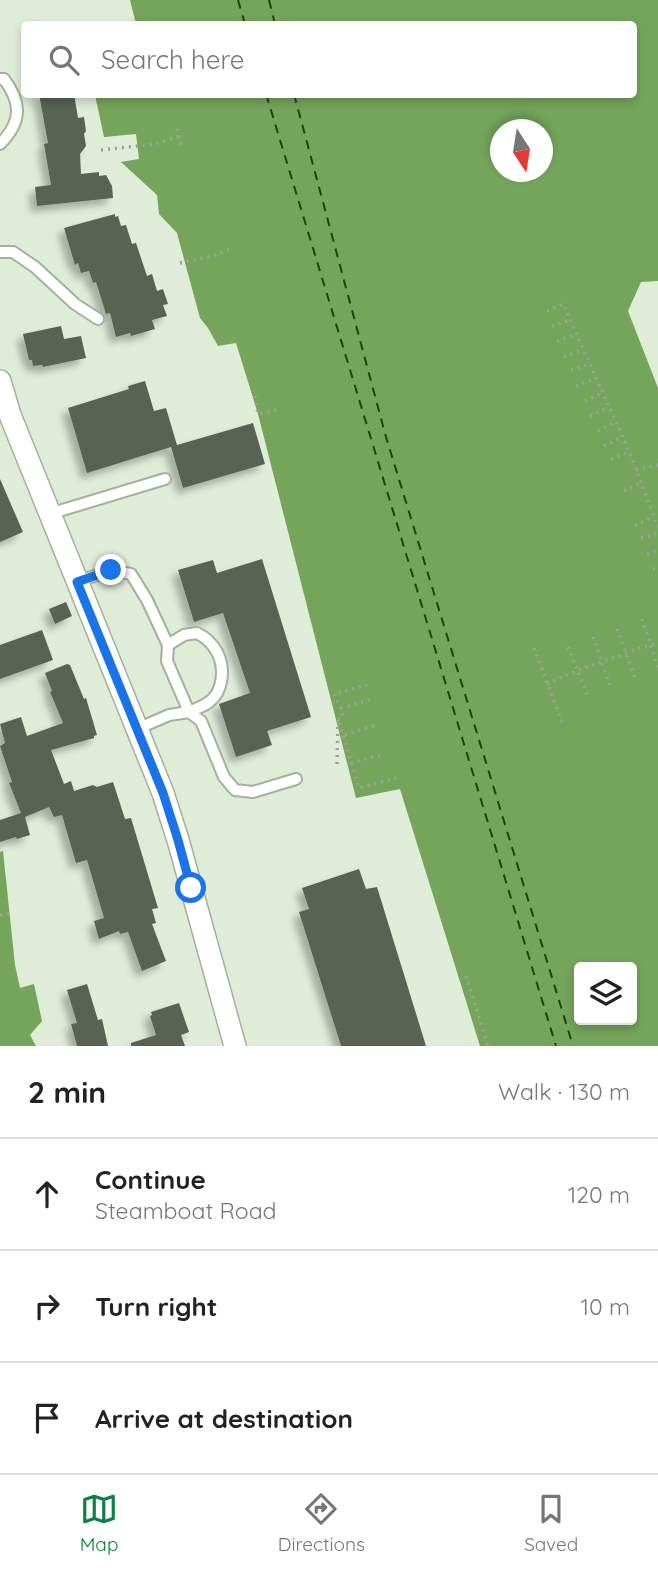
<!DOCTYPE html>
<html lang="en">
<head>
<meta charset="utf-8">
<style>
  body { margin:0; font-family:Quicksand,sans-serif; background:#f6f6f6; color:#222 }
  .controls { position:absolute; right:21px; bottom:21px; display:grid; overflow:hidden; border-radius:7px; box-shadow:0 4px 10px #0003 }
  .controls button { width:63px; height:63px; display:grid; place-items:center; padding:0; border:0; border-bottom:2px solid #e0e0e0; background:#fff; color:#222; font:35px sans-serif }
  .compass { position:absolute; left:490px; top:119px; width:63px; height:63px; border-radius:50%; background:#fff; box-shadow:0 4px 10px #0003; rotate:168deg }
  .stop { position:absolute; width:21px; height:21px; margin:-16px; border:5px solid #1a73e8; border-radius:50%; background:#fff }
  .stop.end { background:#1a73e8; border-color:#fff; box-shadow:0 2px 7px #0008 }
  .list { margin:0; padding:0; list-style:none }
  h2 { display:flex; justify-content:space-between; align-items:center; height:91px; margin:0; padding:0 28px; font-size:30px }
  h2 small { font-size:23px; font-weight:400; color:#767676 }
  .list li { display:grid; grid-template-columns:46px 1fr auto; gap:21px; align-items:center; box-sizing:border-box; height:112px; padding:0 28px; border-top:2px solid #e0e0e0 }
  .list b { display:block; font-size:26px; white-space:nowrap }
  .list p { margin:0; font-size:23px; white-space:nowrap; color:#767676 }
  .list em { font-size:23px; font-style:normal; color:#767676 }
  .icon { flex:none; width:38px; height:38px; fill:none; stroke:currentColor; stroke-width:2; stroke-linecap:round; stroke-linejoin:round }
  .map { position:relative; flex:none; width:658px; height:1046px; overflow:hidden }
  .search { position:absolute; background:#fff; box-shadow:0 4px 10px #0003; left:21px; right:21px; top:21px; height:77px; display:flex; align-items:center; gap:18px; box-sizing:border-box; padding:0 24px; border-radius:7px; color:#767676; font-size:26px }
  .sheet { height:427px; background:#fff }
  nav { display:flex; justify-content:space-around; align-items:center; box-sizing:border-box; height:98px; border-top:2px solid #e0e0e0; background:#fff; font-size:19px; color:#767676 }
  nav a { display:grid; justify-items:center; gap:4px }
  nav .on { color:#0b8043 }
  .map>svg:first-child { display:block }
  .water { fill:#74a55b; fill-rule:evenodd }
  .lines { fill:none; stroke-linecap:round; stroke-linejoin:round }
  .ferry { stroke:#22420d; stroke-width:2; stroke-dasharray:9 7; stroke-linecap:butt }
  .building { fill:#586453; filter:url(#shadow) }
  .service-casing { stroke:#a3b19d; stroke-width:14 }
  .minor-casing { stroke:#a3b19d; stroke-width:24 }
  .path { stroke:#99a494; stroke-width:3.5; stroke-dasharray:2 5; stroke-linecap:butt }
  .service { stroke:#fff; stroke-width:10 }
  .minor { stroke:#fff; stroke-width:21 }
  .route { stroke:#1a73e8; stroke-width:9 }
</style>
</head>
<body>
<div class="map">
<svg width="658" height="1046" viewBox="0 0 658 1046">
  <defs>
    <filter id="shadow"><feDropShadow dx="-6" dy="6" stdDeviation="3.5" flood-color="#0004"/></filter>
  </defs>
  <rect width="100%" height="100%" fill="#deecd8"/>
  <g class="water">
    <path d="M130,0H658V281L641,282L628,311L658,388V1046H480L400,789L356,798L258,414L236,343L218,346L208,328L200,318L177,233L159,214L157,195L121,162L139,159L136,134L104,137L95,95L634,94V24H136ZM500,130H542V172H500ZM579,967H632V1020H579Z"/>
    <polygon points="3,851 15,965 20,988 34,984 42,1021 30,1035 36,1046 0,1046 0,852"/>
  </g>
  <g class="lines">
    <g class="ferry">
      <polyline points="238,0 245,24"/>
      <polyline points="269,0 275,24"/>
      <polyline points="266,94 556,1046"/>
      <polyline points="294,94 386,437 573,1046"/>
    </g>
  </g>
  <g class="building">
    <polygon points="39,94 74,94 78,118 84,117 86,131 84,134 86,146 80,154 81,174 99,172 99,176 106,175 112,186 113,198 37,206 35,187 51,185 44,144 48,143"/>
    <polygon points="115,214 115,217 118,216 121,226 126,225 132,244 136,243 147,276 152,274 157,291 163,289 168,304 163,305 167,316 152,320 155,329 131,336 130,333 116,337 110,313 106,314 96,282 93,283 89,271 81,273 78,263 75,265 64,228"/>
    <polygon points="61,326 64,339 81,336 86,358 43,367 42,365 33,366 32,360 29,360 23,334"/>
    <polygon points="145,381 154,411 166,408 177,445 253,423 265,464 183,488 171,447 87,473 68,408 129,389 128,386"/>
    <polygon points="0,479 23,532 0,542"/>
    <polygon points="262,559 311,717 267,731 272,745 236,757 219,704 250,693 223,613 194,622 178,570 213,560 217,573"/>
    <polygon points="66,602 72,616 55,624 49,609"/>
    <polygon points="42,630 53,660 0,679 0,645"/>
    <polygon points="67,664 70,665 84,699 86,698 97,735 94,736 94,738 51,750 64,784 71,781 74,791 93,785 97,787 113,782 125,819 131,818 158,908 152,909 156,923 152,924 166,961 142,971 128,932 120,934 119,931 99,939 94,921 104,918 87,860 76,863 62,815 54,817 49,807 25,817 30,835 17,839 16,837 0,842 0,820 21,813 9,783 12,782 0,746 5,743 0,724 21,717 27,736 63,723 50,692 52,691 45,673"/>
    <polygon points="359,869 366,889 377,887 426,1046 341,1046 299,912 309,909 302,888"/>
    <polygon points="87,984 98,1020 102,1019 108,1046 77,1046 71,1024 77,1023 67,990"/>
    <polygon points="179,1003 189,1032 181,1035 185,1046 131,1046 131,1043 156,1035 150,1016 152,1015 151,1012"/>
  </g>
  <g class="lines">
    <defs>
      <g id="service">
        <path d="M0,79H4C22,103 22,122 0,144"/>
        <polyline points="0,252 13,252 35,267 75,304 98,319"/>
        <polyline points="49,514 165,479"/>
        <polyline points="77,582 111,570 131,574 147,600 168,645"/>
        <path d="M197,633C205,637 212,643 217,652C225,667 224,691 209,702C204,706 195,709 189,712L167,661L168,645L184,635Z"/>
        <polyline points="137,729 169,715 189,712 201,721 224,777 235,790 253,792 296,779"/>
      </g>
      <polyline id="minor" points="0,381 10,415 163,793 178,840 235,1046"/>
    </defs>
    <use href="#service" class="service-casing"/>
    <use href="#minor" class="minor-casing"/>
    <g class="path">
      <polyline points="177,129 181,148"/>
      <polyline points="101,150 155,144 179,136"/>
      <polyline points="180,263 216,255 232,248"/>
      <polyline points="547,311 563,304 629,451 658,527"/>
      <polyline points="552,326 570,320"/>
      <polyline points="557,341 575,334"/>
      <polyline points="564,357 583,349"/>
      <polyline points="571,370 589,364"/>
      <polyline points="576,386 596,378"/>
      <polyline points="255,396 258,414 279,409"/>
      <polyline points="585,401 602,393"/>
      <polyline points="590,416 609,407"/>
      <polyline points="598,431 615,422"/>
      <polyline points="604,446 622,437"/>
      <polyline points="611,459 628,452"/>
      <polyline points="636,470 658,465"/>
      <polyline points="624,491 641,483"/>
      <polyline points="635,526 654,516"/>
      <polyline points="641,538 658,533"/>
      <polyline points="647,554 658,550"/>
      <polyline points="653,569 658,567"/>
      <polyline points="642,619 658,667"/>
      <polyline points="617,629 636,680"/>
      <polyline points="593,637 611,689"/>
      <polyline points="568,647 588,697"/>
      <polyline points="534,648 562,722"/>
      <polyline points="547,684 578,670 658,642"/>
      <polyline points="341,708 373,699"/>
      <polyline points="338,719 343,717 341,709 334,694 367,685"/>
      <polyline points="345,735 376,725"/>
      <polyline points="351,763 385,754"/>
      <polyline points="337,764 338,719 359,788 396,778"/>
      <polyline points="0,915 12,913"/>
      <polyline points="466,976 488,1046"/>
    </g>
    <use href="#service" class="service"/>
    <use href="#minor" class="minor"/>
  </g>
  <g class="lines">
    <polyline class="route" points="111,570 77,582 163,793 178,840 191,888"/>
  </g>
</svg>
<div class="controls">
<button><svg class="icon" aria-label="layers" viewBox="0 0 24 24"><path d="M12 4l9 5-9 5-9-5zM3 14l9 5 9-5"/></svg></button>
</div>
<svg class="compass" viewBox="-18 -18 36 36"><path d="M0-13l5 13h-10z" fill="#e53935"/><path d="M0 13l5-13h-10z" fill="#767676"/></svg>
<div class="stop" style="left:191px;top:888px"></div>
<div class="stop end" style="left:111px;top:570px"></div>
<div class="search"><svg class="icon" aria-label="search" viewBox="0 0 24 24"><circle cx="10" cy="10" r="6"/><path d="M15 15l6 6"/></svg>Search here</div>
</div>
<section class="sheet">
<h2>2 min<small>Walk · 130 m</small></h2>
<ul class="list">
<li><svg class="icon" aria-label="ahead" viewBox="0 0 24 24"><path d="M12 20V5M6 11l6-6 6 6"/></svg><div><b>Continue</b><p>Steamboat Road</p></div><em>120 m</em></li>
<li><svg class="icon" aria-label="right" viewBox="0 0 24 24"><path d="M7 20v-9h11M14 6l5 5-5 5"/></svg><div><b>Turn right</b></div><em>10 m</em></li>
<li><svg class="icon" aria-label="arrive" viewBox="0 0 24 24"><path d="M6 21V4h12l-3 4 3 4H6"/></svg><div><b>Arrive at destination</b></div></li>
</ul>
</section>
<nav>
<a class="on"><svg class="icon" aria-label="map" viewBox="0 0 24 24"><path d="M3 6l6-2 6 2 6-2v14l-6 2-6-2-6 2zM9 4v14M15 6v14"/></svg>Map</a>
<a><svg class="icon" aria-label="directions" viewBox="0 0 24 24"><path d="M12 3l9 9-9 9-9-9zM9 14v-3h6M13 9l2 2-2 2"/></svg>Directions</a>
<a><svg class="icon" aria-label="saved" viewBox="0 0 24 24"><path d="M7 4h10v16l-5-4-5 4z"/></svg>Saved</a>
</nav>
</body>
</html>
